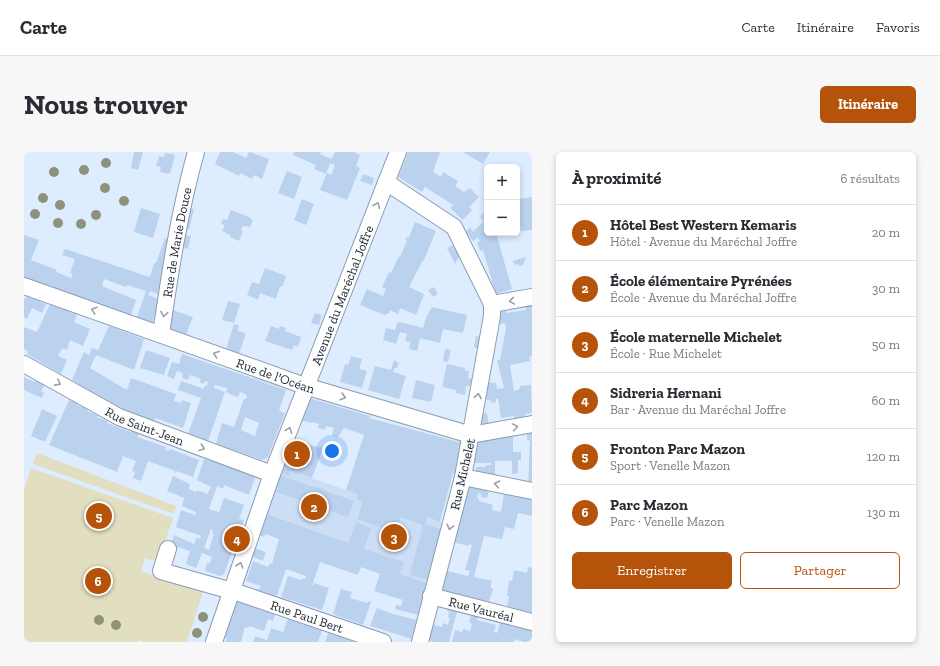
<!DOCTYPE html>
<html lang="fr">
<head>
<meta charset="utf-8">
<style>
  body { margin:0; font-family:"Zilla Slab",serif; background:#f7f7f7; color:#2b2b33 }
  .controls { position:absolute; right:12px; top:12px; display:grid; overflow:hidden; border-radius:6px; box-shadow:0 2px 6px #0003 }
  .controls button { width:36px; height:36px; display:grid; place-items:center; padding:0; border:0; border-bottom:1px solid #e1e1e2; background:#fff; color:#2b2b33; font:20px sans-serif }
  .you { position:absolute; left:308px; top:299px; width:14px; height:14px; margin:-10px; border:3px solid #fff; border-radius:50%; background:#1a73e8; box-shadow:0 0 0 6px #1a73e833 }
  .badge { display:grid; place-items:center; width:26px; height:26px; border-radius:50%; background:#b45309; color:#fff; font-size:13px; font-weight:700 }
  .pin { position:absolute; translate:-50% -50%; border:2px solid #fff; box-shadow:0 1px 4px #0006 }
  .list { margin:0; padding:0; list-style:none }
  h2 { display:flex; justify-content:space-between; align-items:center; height:52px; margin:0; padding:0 16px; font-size:17px }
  h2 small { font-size:13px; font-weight:400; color:#7c7c81 }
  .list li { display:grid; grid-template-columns:26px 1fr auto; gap:12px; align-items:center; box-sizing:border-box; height:56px; padding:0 16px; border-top:1px solid #e1e1e2 }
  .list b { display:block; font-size:15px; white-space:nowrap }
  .list p { margin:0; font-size:13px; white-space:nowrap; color:#7c7c81 }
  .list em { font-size:13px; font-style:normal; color:#7c7c81 }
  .actions { display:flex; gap:8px; padding:12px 16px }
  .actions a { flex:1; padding:9px 0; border:1px solid #b45309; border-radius:6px; text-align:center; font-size:14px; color:#b45309 }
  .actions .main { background:#b45309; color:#fff }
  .map { position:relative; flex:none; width:508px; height:490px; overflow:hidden; border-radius:6px }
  header { display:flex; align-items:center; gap:24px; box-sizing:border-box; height:56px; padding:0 20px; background:#fff; border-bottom:1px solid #e1e1e2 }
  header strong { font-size:19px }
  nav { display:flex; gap:22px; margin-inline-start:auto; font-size:14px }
  .intro { display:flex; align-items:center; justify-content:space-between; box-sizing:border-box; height:96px; padding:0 24px }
  h1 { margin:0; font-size:28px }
  .button { padding:10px 18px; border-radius:6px; background:#b45309; color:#fff; font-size:14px; font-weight:700 }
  main { display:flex; gap:24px; padding:0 24px }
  aside { flex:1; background:#fff; border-radius:6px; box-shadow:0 2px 6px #0003 }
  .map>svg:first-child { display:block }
  .built { fill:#ccdef5 }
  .park { fill:#e1dfc0 }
  .building { fill:#bbd2ee; fill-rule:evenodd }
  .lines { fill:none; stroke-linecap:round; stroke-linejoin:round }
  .minor-casing { stroke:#8b9cb1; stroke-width:18 }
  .minor { stroke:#fff; stroke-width:16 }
  .tree { fill:#8f927a }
  .oneway { stroke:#9c9fa3 }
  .labels { text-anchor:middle; stroke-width:3; stroke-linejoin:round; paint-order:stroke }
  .street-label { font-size:13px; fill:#232a33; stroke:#f5f8fd }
</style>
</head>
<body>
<header>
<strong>Carte</strong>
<nav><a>Carte</a><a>Itinéraire</a><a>Favoris</a></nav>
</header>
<div class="intro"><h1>Nous trouver</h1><a class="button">Itinéraire</a></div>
<main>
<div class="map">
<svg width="508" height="490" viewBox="0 0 508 490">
  <rect width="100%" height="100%" fill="#deecff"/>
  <polygon class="built" points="258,316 419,371 403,431 235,375"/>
  <g class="park">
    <polygon points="13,301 152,354 150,362 9,312"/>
    <polygon points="7,316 149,366 134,410 121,406 117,419 179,440 163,490 120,490 114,488 113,490 7,490 0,487 0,338"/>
  </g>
  <g class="building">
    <polygon points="110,0 119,0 114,18 107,16"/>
    <polygon points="196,0 209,0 222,6 225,0 226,0 245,7 238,27 230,23 228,27 216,21 215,24 191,12"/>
    <polygon points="270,0 297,0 296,2 308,7 311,0 329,0 336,3 332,14 336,16 323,48 296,38 303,21 307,23 311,13 306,11 302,22 290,17 292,13 269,3"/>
    <polygon points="384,0 416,0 409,20 417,25 419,20 434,29 431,34 440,40 446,36 455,45 445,55 448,58 439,68 426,56 429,53 401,35 398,40 374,25"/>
    <polygon points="439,0 466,0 459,12"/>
    <polygon points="141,1 151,3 146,22 136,20 137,15 132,14 135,4 140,5"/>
    <polygon points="263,19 278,25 270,47 254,41"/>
    <polygon points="339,22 350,26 348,33 336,29"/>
    <polygon points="508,45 508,78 497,79 493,56 493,54 496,54 495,47"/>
    <polygon points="278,47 290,52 282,73 270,68"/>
    <polygon points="463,54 463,81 472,81 488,137 472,142 459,98 456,99 453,90 456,89 454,86 449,89 442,80 446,75 449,80 460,69 456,65 462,58 461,57"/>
    <polygon points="117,56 136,62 129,86 110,80"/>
    <polygon points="165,56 170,57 165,78 157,76"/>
    <polygon points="207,58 227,66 226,67 229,68 226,75 219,74 217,78 219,79 215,89 206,85 206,83 198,79 201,73 197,72 199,67 203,68"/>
    <polygon points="391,70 412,79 400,108 399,108 385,135 400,142 392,163 376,156 374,162 366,158 365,161 361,163 336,153 343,137 359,144 362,137 358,135 365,120 367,121 375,104 376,105 383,89 381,88 383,85 385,85"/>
    <polygon points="155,82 167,84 164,97 153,94"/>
    <polygon points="0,83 15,88 7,108 33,118 32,120 47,126 49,122 46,121 51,107 38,103 41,97 126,125 130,111 132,111 141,86 148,88 136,143 126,139 124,143 135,147 132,160 127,174 112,168 122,139 103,133 102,135 80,127 78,134 112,148 106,166 0,127"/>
    <polygon points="432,92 437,102 431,112 423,96"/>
    <polygon points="502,105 499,113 495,114 494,112 491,113 489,109"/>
    <polygon points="241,116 262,124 258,135 256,134 252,147 236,141 234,148 223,143 228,130 235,132"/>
    <polygon points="410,135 414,142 409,145 404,138"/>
    <polygon points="3,144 22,152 18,161 8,156 3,167 0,165 0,146 2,147"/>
    <polygon points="204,149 216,152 210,171 198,168"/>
    <polygon points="508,150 508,204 505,205 506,209 486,213 490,239 496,237 496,234 507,233 508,261 501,262 502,267 491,269 490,264 477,266 474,246 472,247 472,250 467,251 467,248 457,247 461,230 472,231 473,237 480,236 473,208 476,208 482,176 481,171 471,173 474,156 481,155 482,161 502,158 501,151"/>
    <polygon points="26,152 53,162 50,170 66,177 59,194 46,188 43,198 38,196 34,204 43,208 37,222 3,202 4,199 0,197 0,175 13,180"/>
    <polygon points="408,155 443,163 439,181 419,177 416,191 396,186 393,199 385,197 386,190 381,189 383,182 376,180 372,192 359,188 362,176 371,178 373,171 375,170 399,176 402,166"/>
    <polygon points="149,158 169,165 162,183 147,178 146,175"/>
    <polygon points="291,161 298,163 295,173 287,171"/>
    <polygon points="210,172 215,173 214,179 222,181 215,202 202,197"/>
    <polygon points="85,174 120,187 110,218 72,203 66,216 103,238 107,226 152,242 150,249 157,251 158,248 167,251 159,276 131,266 130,270 96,257 48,228 60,200 65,203 68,196 74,198"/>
    <polygon points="247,174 255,177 256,174 262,176 261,179 277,185 274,195 270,193 268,198 241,189"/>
    <polygon points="452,184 459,185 457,197 451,196 450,194"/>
    <polygon points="421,197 427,198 424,210 419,209"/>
    <polygon points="122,198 146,206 140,223 116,216"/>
    <path d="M158,202L262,238L255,259L261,261L244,305L238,308L192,292L198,271L210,275L220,247H222L223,243L216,240L214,245L208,243L202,240L203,236L191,233L190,236L201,240L184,289L164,282L177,246L154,238L157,229L180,237L181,233L183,234L184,230L181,229L180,232L175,230L177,227L166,223L164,228L158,226L159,221L153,219L150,227L143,224L148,210L155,212ZM221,265L235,271L231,284L217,278Z"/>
    <polygon points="327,204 338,207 335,217 343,219 338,236 316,230 321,212 324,213"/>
    <polygon points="370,208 375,211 373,216 371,216 369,220 382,224 375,247 344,238 351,214 367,218"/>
    <polygon points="423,212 441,216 441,219 445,219 444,226 448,227 446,234 442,234 441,243 432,241 432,238 418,235"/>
    <polygon points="0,225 10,230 12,226 21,231 17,240 20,241 18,246 0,238"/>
    <polygon points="392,228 411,233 407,250 388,246"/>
    <polygon points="285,246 346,264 345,266 439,291 431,321 429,321 416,370 403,365 401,372 417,377 404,428 386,423 399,373 377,365 372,381 333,367 339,350 334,348 333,346 334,342 322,338 340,283 320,276 314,285 308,283 310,276 302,274 301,278 294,276 295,272 288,270 288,271 276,268"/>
    <polygon points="45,248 54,251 53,253 64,257 63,259 73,263 73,265 83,269 83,271 107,280 107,279 115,282 113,285 142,295 141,298 145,299 146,297 175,308 169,325 153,319 152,321 150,320 151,319 124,309 117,329 109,326 111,320 108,319 112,309 99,304 93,320 25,293"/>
    <polygon points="18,257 33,264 21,290 7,284"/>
    <polygon points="463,261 465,273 453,275 455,262"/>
    <polygon points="508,280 508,336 504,335 506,289 503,288 503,281"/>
    <polygon points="489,283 489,300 497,300 497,308 494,308 494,321 488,322 488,309 471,309 471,328 452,324 452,315 462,315 462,313 467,313 467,311 447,311 450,289"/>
    <polygon points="268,289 299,296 288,326 266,319 265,324 256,321"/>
    <path d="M180,307L190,310L191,308L232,323L225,343L200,333L199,337L193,334L185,357L195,360L200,346L220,353L215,367L220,368L200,422L196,424L181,419L183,411H186L188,405L178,401L172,416L162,412L166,399L154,395L151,401L145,399L150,383L170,392L173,385L176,387L177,384L152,375L157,358L171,363L172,360L158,354L160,346L143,339L149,324L166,332L165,337L172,340L173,338L183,342L187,335L173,328ZM187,377L189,378L188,381L190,382L185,398L180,396Z"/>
    <polygon points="255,323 293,336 293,335 300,337 299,338 330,349 324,365 249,339"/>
    <polygon points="442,329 466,334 463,346 457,345 457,342 454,341 453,346 455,347 455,349 469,353 468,358 477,360 480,342 475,341 476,336 488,339 487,343 497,345 498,341 508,343 508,364 494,361 490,377 481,375 478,387 460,384 450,425 468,429 466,436 469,437 465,450 412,436 416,417 444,424 446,419 441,418 448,393 445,392 445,394 424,389"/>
    <polygon points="240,361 324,391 332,370 347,376 340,397 380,410 376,422 403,431 394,463 371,457 372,453 377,454 379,448 350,439 356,422 337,415 334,423 296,410 288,434 290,431 305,436 298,458 257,445 264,424 277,428 278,426 281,427 282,424 262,417 253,444 235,438 237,434 222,429 229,409 244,415 246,411 248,412 255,387 242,382 240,385 232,382"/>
    <polygon points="228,395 242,400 239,409 224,403"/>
    <polygon points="504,415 508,416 508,461 483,454 485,444 483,444 485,428 488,429 490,418 503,421"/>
    <polygon points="317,437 328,440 326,446 343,451 344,449 347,450 339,473 309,462"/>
    <polygon points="212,446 252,461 249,469 244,467 240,479 225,474 225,476 221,475 217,490 201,490 203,486 199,485"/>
    <polygon points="425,453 434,456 425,490 410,490 403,488 407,472 418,475 419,471 424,473 426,466 424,465 425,460 423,459"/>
    <polygon points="353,456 369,462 393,468 388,487 346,474"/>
    <polygon points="448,459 455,461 453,468 472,473 470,480 473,481 477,467 508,475 508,490 500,490 490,487 490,490 428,490 431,478 438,480 439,477 446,479 448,472 445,470"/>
    <polygon points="265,464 299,476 294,490 229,490 231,484 243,488 247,476 259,480"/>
    <polygon points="305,479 329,488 329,490 301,490"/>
  </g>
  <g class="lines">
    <defs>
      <g id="minor">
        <polyline points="362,30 430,75 468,152 468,164 439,325 396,490"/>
        <path id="s1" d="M0,134L281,234L447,283L508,272"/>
        <polyline points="468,152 508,145"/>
        <path id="s2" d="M137,182C146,121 155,60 172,0"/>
        <path id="s3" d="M0,212L95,265L248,322"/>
        <polyline points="439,325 508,339"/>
        <path id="s4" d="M144,397L137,419L215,441L359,490"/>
        <path id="s5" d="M407,444L508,470"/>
        <path id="s6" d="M190,490L248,322L374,0"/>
      </g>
    </defs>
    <use href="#minor" class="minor-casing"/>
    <use href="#minor" class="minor"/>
  </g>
  <g class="tree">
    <circle cx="82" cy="11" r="5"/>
    <circle cx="60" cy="18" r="5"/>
    <circle cx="30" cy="20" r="5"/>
    <circle cx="81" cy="36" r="5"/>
    <circle cx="19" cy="46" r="5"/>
    <circle cx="100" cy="49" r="5"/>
    <circle cx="36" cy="53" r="5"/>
    <circle cx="11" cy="62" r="5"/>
    <circle cx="72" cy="63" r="5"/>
    <circle cx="34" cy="71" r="5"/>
    <circle cx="57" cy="72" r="5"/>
    <circle cx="179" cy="465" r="5"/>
    <circle cx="75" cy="468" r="5"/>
    <circle cx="92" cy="473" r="5"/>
    <circle cx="173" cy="481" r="5"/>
  </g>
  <defs><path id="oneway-chevron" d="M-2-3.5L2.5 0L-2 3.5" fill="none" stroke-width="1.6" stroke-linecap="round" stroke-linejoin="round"/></defs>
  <g class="oneway">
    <use href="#oneway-chevron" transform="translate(353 53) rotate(-68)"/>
    <use href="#oneway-chevron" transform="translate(488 149) rotate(171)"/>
    <use href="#oneway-chevron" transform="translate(70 158) rotate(-161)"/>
    <use href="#oneway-chevron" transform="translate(140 162) rotate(99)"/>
    <use href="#oneway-chevron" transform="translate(192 202) rotate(-160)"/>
    <use href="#oneway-chevron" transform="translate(34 231) rotate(29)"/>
    <use href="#oneway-chevron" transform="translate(454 244) rotate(-80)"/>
    <use href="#oneway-chevron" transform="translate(319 245) rotate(16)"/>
    <use href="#oneway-chevron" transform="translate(491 275) rotate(-10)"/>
    <use href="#oneway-chevron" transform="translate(265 278) rotate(-69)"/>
    <use href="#oneway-chevron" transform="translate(178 296) rotate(20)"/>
    <use href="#oneway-chevron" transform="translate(473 332) rotate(-168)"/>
    <use href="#oneway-chevron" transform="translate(426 375) rotate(105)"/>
    <use href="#oneway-chevron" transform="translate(216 413) rotate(-71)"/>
  </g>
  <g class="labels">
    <g class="street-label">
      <text dy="5" stroke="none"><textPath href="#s2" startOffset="93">Rue de Marie Douce</textPath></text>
      <text dy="5" stroke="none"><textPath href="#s6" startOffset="370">Avenue du Maréchal Joffre</textPath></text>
      <text dy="5" stroke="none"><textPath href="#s1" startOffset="267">Rue de l'Océan</textPath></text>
      <text dy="5" stroke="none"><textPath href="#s3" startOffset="136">Rue Saint-Jean</textPath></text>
      <text transform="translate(438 322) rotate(-77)" y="5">Rue Michelet</text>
      <text dy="5" stroke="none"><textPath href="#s5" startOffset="52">Rue Vauréal</textPath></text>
      <text dy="5" stroke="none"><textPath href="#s4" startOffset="176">Rue Paul Bert</textPath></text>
    </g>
  </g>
</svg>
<div class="controls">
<button>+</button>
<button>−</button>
</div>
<div class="you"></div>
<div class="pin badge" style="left:273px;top:302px">1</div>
<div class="pin badge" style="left:290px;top:355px">2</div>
<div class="pin badge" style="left:370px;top:385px">3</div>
<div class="pin badge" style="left:213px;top:387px">4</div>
<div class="pin badge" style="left:75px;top:364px">5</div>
<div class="pin badge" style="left:74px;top:429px">6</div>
</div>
<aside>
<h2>À proximité<small>6 résultats</small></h2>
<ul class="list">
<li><span class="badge">1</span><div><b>Hôtel Best Western Kemaris</b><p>Hôtel · Avenue du Maréchal Joffre</p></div><em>20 m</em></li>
<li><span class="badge">2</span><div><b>École élémentaire Pyrénées</b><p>École · Avenue du Maréchal Joffre</p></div><em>30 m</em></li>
<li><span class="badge">3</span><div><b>École maternelle Michelet</b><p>École · Rue Michelet</p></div><em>50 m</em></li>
<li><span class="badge">4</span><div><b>Sidreria Hernani</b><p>Bar · Avenue du Maréchal Joffre</p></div><em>60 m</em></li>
<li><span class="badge">5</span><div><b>Fronton Parc Mazon</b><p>Sport · Venelle Mazon</p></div><em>120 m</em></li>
<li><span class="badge">6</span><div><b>Parc Mazon</b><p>Parc · Venelle Mazon</p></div><em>130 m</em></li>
</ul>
<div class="actions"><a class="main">Enregistrer</a><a>Partager</a></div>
</aside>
</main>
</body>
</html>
